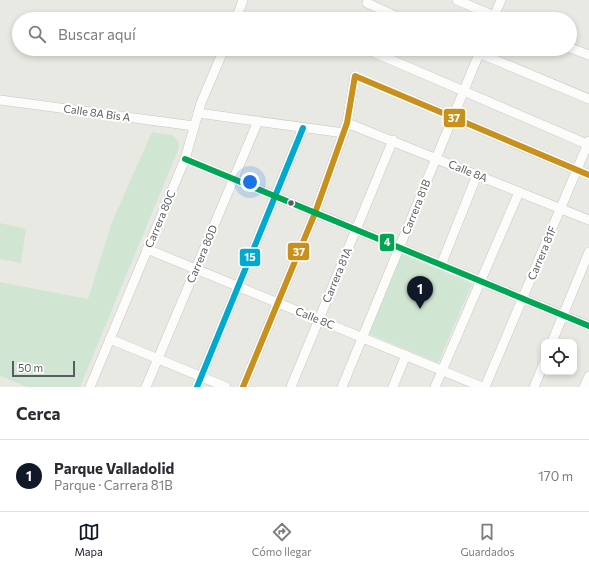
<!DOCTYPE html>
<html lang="es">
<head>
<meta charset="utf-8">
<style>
  body { margin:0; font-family:Commissioner,sans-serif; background:#f7f7f7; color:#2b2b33 }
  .controls { position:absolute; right:12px; bottom:12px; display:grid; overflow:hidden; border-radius:8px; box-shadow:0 2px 6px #0003 }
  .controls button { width:36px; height:36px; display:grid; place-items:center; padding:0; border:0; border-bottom:1px solid #e1e1e2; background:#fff; color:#2b2b33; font:20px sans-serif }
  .scale { position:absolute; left:12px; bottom:10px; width:63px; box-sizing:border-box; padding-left:4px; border:2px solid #595c61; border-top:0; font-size:11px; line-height:14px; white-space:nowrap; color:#595c61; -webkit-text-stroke:3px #fff; paint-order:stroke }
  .you { position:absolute; left:250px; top:182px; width:14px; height:14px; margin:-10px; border:3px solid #fff; border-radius:50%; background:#1a73e8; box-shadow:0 0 0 6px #1a73e833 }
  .badge { display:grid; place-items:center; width:26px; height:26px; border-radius:50%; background:#111827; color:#fff; font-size:13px; font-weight:700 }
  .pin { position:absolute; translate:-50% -33px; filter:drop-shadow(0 1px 2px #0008) }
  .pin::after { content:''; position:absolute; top:21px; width:14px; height:12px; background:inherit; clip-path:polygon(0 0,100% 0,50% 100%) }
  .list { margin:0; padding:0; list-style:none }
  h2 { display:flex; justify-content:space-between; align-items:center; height:52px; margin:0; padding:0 16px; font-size:17px }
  h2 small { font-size:13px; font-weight:400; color:#7c7c81 }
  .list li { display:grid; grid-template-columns:26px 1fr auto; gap:12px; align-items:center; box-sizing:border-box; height:72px; padding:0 16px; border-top:1px solid #e1e1e2 }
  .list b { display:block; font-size:15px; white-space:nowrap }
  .list p { margin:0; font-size:13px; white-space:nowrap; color:#7c7c81 }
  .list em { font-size:13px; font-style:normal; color:#7c7c81 }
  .icon { flex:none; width:22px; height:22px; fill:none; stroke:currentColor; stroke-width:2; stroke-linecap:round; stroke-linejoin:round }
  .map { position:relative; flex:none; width:589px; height:387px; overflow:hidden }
  .search { position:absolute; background:#fff; box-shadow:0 2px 6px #0003; left:12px; right:12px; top:12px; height:44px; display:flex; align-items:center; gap:10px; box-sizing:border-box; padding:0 14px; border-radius:22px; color:#7c7c81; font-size:15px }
  .sheet { height:124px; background:#fff }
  nav { display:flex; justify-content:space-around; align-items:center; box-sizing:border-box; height:56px; border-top:1px solid #e1e1e2; background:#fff; font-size:11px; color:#7c7c81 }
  nav a { display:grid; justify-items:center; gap:2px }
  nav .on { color:#111827 }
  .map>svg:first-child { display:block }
  .green { fill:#d1e6d2 }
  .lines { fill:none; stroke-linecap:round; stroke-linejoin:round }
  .minor-casing { stroke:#c5c6c4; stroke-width:10 }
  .minor { stroke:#fcfcfb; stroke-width:9 }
  .bus-1-casing { stroke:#fff; stroke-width:9 }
  .bus-2-casing { stroke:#fff; stroke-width:9 }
  .bus-3-casing { stroke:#fff; stroke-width:9 }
  .bus-1 { stroke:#00a9ce; stroke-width:6 }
  .bus-2 { stroke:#c8901d; stroke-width:6 }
  .bus-3 { stroke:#00a651; stroke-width:6 }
  .bus-dot { fill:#595c61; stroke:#fff; stroke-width:1.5 }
  .labels { text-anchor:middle; stroke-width:4; stroke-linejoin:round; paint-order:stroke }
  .street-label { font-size:11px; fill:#595c61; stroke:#fff }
  .line-badge { stroke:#fff; stroke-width:1.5 }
  .badge-label { font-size:11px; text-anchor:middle; font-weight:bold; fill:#fff }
</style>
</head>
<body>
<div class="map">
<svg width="589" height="387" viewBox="0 0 589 387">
  <rect width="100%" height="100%" fill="#e9e9e4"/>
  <g class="green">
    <polygon points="152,132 173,135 179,143 179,148 80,387 27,387 0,376 0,282 88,299 112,222"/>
    <polygon points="0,223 26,229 21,263 0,259"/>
    <polygon points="401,254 472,284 438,363 367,333"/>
  </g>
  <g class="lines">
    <defs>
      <g id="minor">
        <polyline points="457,0 501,19"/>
        <polyline points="367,3 402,19"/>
        <polyline points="236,19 243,0"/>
        <polyline points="493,19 501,0"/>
        <polyline points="570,48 589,55"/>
        <polyline points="366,49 589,145"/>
        <polyline points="469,49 589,99"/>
        <polyline points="0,100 194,126"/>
        <polyline points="198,113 344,133"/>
        <polyline points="347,123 589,220"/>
        <polyline points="185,159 589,326"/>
        <polyline points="147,249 482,387"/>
        <polyline points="441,265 477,175"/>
        <polyline points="110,339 226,387"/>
        <polyline points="552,342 589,252"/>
        <polyline points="90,387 185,159 201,103 224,49"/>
        <polyline points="146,387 258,121"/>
        <polyline points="197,387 303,128"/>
        <polyline points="243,387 315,213 347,123 355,76 589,175"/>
        <polyline points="291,387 393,140"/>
        <polyline points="342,387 481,49"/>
        <polyline points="393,387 406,355"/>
        <polyline points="435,387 519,192"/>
        <polyline points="485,387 589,141"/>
        <polyline points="534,387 544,363"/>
        <polyline points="584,387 589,376"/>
      </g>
    </defs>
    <use href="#minor" class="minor-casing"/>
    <use href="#minor" class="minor"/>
    <defs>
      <polyline id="bus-1" points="197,387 303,128"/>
      <polyline id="bus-2" points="243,387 315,213 347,123 355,76 589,175"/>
      <polyline id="bus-3" points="185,159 589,326"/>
    </defs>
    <use href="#bus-1" class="bus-1-casing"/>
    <use href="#bus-2" class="bus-2-casing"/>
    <use href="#bus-3" class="bus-3-casing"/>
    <use href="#bus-1" class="bus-1"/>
    <use href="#bus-2" class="bus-2"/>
    <use href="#bus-3" class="bus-3"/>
  </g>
  <circle class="bus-dot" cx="291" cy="203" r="3.5"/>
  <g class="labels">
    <g class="street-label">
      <text transform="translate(97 113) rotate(8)" y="4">Calle 8A Bis A</text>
      <text transform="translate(468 171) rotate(22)" y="4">Calle 8A</text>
      <text transform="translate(416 207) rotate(-68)" y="4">Carrera 81B</text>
      <text transform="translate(160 219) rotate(-67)" y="4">Carrera 80C</text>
      <text transform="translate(542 253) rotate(-67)" y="4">Carrera 81F</text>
      <text transform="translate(202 254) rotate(-67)" y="4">Carrera 80D</text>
      <text transform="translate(337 275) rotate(-67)" y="4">Carrera 81A</text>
      <text transform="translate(315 318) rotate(22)" y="4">Calle 8C</text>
    </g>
  </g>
  <g class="line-badge">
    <rect x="443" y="108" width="23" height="20" rx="4" fill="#c8901d"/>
    <rect x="379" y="233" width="16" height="19" rx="4" fill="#00a651"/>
    <rect x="287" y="242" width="23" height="19" rx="4" fill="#c8901d"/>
    <rect x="239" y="248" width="22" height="19" rx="4" fill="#00a9ce"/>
  </g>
  <g class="badge-label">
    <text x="454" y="122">37</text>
    <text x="387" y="246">4</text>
    <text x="299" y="256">37</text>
    <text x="250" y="261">15</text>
  </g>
</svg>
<div class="controls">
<button><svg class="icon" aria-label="locate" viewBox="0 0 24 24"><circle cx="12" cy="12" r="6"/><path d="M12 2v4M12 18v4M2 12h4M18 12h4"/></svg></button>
</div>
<div class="scale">50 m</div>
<div class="you"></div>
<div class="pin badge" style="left:420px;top:309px">1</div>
<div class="search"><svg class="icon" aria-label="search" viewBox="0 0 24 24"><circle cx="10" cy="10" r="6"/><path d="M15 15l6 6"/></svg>Buscar aquí</div>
</div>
<section class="sheet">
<h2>Cerca<small></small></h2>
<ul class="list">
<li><span class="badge">1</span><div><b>Parque Valladolid</b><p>Parque · Carrera 81B</p></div><em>170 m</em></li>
</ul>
</section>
<nav>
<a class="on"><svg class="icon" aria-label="map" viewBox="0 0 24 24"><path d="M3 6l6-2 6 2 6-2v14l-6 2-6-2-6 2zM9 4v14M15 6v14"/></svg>Mapa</a>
<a><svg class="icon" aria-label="directions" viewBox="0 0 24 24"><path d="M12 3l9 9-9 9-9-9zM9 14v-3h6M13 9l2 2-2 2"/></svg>Cómo llegar</a>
<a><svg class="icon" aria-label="saved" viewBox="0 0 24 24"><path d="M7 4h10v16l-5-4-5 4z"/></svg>Guardados</a>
</nav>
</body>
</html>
